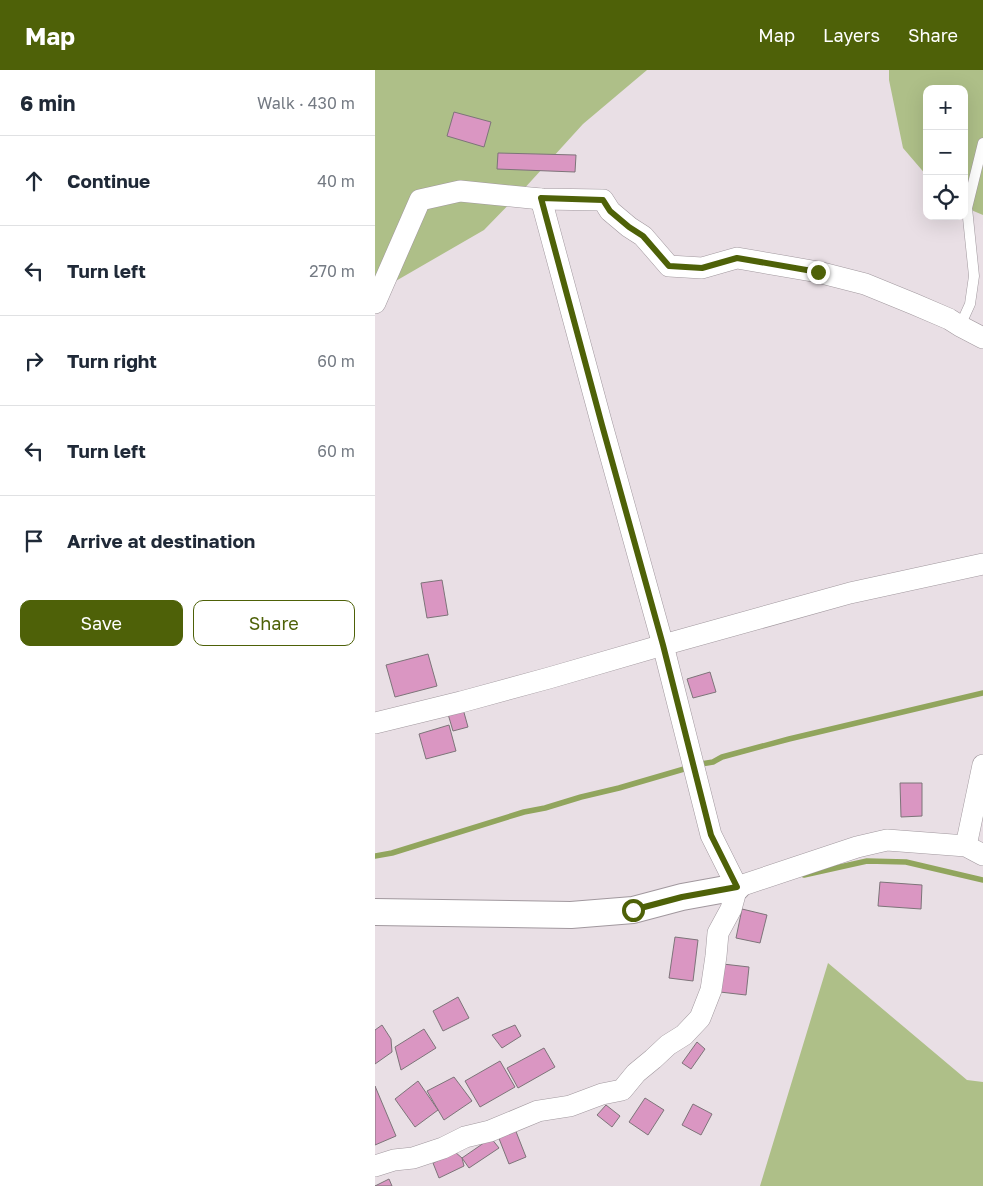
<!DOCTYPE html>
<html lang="en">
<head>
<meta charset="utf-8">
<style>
  body { margin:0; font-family:"Golos Text",sans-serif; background:#f6f6f7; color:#1f2937 }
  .controls { position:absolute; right:15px; top:15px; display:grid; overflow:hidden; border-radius:10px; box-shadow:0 5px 20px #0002 }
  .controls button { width:45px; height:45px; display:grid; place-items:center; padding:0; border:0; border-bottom:1px solid #e0e1e3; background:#fff; color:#1f2937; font:25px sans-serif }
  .stop { position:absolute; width:15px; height:15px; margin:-11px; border:4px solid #4e6108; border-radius:50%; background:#fff }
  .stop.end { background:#4e6108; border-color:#fff; box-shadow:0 1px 5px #0008 }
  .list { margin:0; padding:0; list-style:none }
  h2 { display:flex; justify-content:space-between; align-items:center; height:65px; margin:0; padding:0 20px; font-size:21px }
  h2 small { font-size:16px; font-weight:400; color:#747a83 }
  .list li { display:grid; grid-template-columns:32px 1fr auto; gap:15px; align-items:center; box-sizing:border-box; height:90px; padding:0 20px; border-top:1px solid #e0e1e3 }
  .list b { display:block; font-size:19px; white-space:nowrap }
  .list em { font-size:16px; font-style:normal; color:#747a83 }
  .actions { display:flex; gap:10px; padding:15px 20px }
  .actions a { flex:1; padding:11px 0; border:1px solid #4e6108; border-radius:10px; text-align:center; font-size:18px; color:#4e6108 }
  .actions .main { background:#4e6108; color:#fff }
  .icon { flex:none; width:28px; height:28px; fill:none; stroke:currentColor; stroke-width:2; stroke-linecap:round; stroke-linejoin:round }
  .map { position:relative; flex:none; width:608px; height:1116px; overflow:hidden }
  header { display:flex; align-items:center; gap:30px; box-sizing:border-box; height:70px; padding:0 25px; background:#4e6108; color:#fff }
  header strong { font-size:24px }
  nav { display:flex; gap:28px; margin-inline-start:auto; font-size:18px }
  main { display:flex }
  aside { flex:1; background:#fff }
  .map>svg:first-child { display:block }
  .green { fill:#aebf88 }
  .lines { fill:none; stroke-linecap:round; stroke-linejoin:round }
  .stream { stroke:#91a55d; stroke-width:5.5 }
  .building { fill:#da96c2; stroke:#7d7479 }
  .service-casing { stroke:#a1989e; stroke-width:11 }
  .minor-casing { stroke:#a1989e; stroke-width:22 }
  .tertiary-casing { stroke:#a1989e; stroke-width:28 }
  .service { stroke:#fff; stroke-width:10 }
  .minor { stroke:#fff; stroke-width:21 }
  .tertiary { stroke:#fff; stroke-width:26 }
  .route { stroke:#4e6108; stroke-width:6 }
</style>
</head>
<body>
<header>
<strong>Map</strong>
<nav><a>Map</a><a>Layers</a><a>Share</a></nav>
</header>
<main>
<aside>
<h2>6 min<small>Walk · 430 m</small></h2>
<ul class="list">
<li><svg class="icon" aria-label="ahead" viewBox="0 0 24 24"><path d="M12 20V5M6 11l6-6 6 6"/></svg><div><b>Continue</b></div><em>40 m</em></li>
<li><svg class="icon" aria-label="left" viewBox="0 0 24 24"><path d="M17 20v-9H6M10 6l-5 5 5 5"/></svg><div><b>Turn left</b></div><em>270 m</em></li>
<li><svg class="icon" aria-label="right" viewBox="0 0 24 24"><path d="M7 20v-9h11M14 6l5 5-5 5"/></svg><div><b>Turn right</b></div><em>60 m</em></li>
<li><svg class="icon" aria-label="left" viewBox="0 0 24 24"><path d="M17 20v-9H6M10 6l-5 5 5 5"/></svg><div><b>Turn left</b></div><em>60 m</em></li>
<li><svg class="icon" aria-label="arrive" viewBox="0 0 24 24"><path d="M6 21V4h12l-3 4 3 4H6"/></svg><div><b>Arrive at destination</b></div></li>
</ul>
<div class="actions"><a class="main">Save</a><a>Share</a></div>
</aside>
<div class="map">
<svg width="608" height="1116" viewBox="0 0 608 1116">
  <rect width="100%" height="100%" fill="#e9dfe5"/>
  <g class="green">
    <polygon points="0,0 272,0 208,54 147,121 109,160 0,223"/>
    <polygon points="514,0 608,0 608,145 589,137 589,19 552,19 552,106 528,78 514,10"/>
    <polygon points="453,893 592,1010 608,1012 608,1116 385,1116"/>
  </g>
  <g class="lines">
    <g class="stream">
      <polyline points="0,786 17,783 149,742 170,738 206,727 244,718 326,694 338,692 347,687 414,669 608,623"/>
      <polyline points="429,805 492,791 531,792 608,810"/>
    </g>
  </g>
  <g class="building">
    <polygon points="79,42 116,52 109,77 72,66"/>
    <polygon points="123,83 201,85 200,102 122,99"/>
    <polygon points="67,510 73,545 52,548 46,513"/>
    <polygon points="53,584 62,616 20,627 11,595"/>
    <polygon points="335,602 341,622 318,628 312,609"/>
    <polygon points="88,639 93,657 78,661 73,644"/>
    <polygon points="74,655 81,681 51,689 44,664"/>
    <polygon points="525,713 547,713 547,746 526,747"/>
    <polygon points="505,812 547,815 546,839 503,836"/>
    <polygon points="367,839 392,845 385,873 361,868"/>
    <polygon points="300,867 323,870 318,911 294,908"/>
    <polygon points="348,894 374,897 371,925 345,922"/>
    <polygon points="83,927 94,948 68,961 58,941"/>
    <polygon points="7,955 16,969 17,982 0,994 0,960"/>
    <polygon points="140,955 146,966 127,978 117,965"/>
    <polygon points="49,959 61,978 26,1000 20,977"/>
    <polygon points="322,972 330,979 316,999 307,993"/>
    <polygon points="169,978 180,997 143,1018 132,998"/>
    <polygon points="125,991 140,1017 105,1037 90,1011"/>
    <polygon points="79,1007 97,1031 69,1050 52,1021"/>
    <polygon points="43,1011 63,1040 40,1057 20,1029"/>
    <polygon points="0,1016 21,1066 0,1075"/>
    <polygon points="270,1028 289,1040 273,1065 254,1052"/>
    <polygon points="318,1034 337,1044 326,1065 307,1055"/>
    <polygon points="231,1035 245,1046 237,1057 222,1045"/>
    <polygon points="140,1059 151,1087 134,1094 123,1066"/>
    <polygon points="116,1068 124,1078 94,1098 87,1088"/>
    <polygon points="80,1082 87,1088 89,1096 64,1108 58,1093"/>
    <polygon points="14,1109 17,1116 0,1116"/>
  </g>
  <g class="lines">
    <defs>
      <polyline id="service" points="585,256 595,234 599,206 592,138 608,73"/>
      <g id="minor">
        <polyline points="0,233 45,130 85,121 166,129 228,130 235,141 254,157 268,166 294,196 327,198 362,188 443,202 490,214 539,234 574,249 585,256 608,268"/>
        <polyline points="0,653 86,632 174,608 288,575 475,523 608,494"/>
        <polyline points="591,776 608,695"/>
        <polyline points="362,817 482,777 512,770 591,776 608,785"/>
        <polyline points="0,1096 19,1090 38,1088 68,1078 90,1067 115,1061 163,1041 195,1036 227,1024 247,1020 261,1003 278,989 293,975 309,965 325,948 336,920 341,886 343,863 356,839 362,817 336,765 288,575 227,355 166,129"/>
      </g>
      <polyline id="tertiary" points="0,842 196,845 258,840 307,827 362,817"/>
    </defs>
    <use href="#service" class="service-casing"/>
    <use href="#minor" class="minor-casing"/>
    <use href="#tertiary" class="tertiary-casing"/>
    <use href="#service" class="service"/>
    <use href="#minor" class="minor"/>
    <use href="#tertiary" class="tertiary"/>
  </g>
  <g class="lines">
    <polyline class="route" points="258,840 307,827 362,817 336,765 288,575 227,355 166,128 228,130 235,141 254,157 268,166 294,196 327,198 362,188 443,202"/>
  </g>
</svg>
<div class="controls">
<button>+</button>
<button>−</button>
<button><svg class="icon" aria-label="locate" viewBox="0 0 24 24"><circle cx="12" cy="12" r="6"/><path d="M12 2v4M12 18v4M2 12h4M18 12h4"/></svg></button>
</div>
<div class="stop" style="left:258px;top:840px"></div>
<div class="stop end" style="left:443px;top:202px"></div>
</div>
</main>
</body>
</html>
